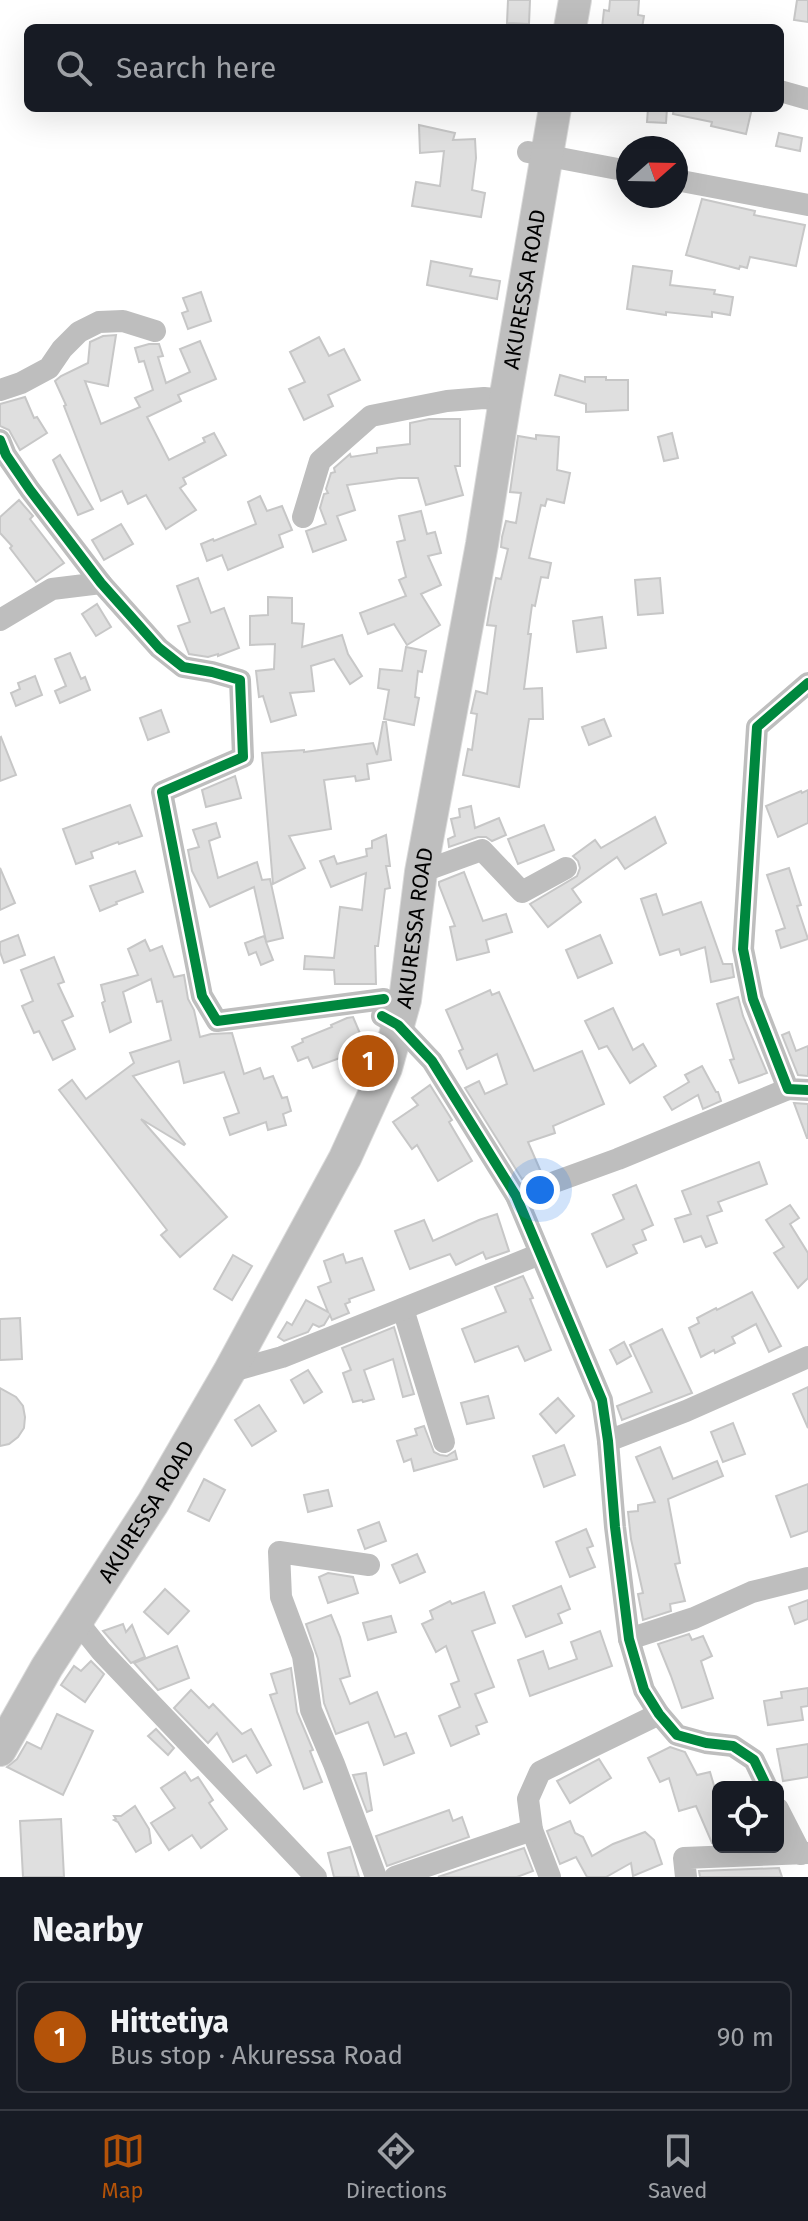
<!DOCTYPE html>
<html lang="en">
<head>
<meta charset="utf-8">
<style>
  body { margin:0; font-family:"Fira Sans",sans-serif; background:#20242c; color:#f1f3f6 }
  .controls { position:absolute; right:24px; bottom:24px; display:grid; overflow:hidden; border-radius:12px; box-shadow:0 8px 32px #0002 }
  .controls button { width:72px; height:72px; display:grid; place-items:center; padding:0; border:0; border-bottom:2px solid #363941; background:#171b24; color:#f1f3f6; font:40px sans-serif }
  .compass { position:absolute; left:616px; top:136px; width:72px; height:72px; border-radius:50%; background:#171b24; box-shadow:0 8px 32px #0002; rotate:70deg }
  .you { position:absolute; left:540px; top:1190px; width:28px; height:28px; margin:-20px; border:6px solid #fff; border-radius:50%; background:#1a73e8; box-shadow:0 0 0 12px #1a73e833 }
  .badge { display:grid; place-items:center; width:52px; height:52px; border-radius:50%; background:#b45309; color:#fff; font-size:26px; font-weight:700 }
  .pin { position:absolute; translate:-50% -50%; border:4px solid #fff; box-shadow:0 2px 8px #0006 }
  .list { margin:0; padding:0; list-style:none }
  h2 { display:flex; justify-content:space-between; align-items:center; height:104px; margin:0; padding:0 32px; font-size:34px }
  h2 small { font-size:26px; font-weight:400; color:#9ea1a6 }
  .list li { display:grid; grid-template-columns:52px 1fr auto; gap:24px; align-items:center; box-sizing:border-box; height:112px; margin:0 16px 16px; padding:0 16px; border:2px solid #363941; border-radius:12px }
  .list b { display:block; font-size:30px; white-space:nowrap }
  .list p { margin:0; font-size:26px; white-space:nowrap; color:#9ea1a6 }
  .list em { font-size:26px; font-style:normal; color:#9ea1a6 }
  .icon { flex:none; width:44px; height:44px; fill:none; stroke:currentColor; stroke-width:2; stroke-linecap:round; stroke-linejoin:round }
  .map { position:relative; flex:none; width:808px; height:1877px; overflow:hidden }
  .search { position:absolute; background:#171b24; box-shadow:0 8px 32px #0002; left:24px; right:24px; top:24px; height:88px; display:flex; align-items:center; gap:20px; box-sizing:border-box; padding:0 28px; border-radius:12px; color:#9ea1a6; font-size:30px }
  .sheet { height:232px; background:#171b24 }
  nav { display:flex; justify-content:space-around; align-items:center; box-sizing:border-box; height:112px; border-top:2px solid #363941; background:#171b24; font-size:22px; color:#9ea1a6 }
  nav a { display:grid; justify-items:center; gap:4px }
  nav .on { color:#b45309 }
  .map>svg:first-child { display:block }
  .building { fill:#dfdfdf; stroke:#c7c7c7; stroke-width:2 }
  .lines { fill:none; stroke-linecap:round; stroke-linejoin:round }
  .highway-casing { stroke:#dbdbdb; stroke-width:34 }
  .minor { stroke:#bebebe; stroke-width:22 }
  .highway { stroke:#bebebe; stroke-width:32 }
  .cycleway-casing { stroke:#fff; stroke-width:15 }
  .cycleway { stroke:#00873e; stroke-width:10 }
  .labels { text-anchor:middle; stroke-width:6; stroke-linejoin:round; paint-order:stroke }
  .street-label { font-size:22px; fill:#000; stroke:#fff }
</style>
</head>
<body>
<div class="map">
<svg width="808" height="1877" viewBox="0 0 808 1877">
  <rect width="100%" height="100%" fill="#fff"/>
  <g class="building">
    <polygon points="508,0 530,0 529,24 507,23"/>
    <polygon points="610,0 639,0 638,15 644,16 642,28 602,28 604,10 609,11"/>
    <polygon points="797,0 808,0 808,22 794,20"/>
    <polygon points="648,108 667,108 666,123 647,122"/>
    <polygon points="674,108 752,108 746,134 711,126 712,122 673,114"/>
    <polygon points="419,125 455,133 453,140 475,139 476,158 472,190 485,193 481,217 412,206 416,182 440,186 444,151 420,153"/>
    <polygon points="779,133 802,138 800,151 776,146"/>
    <polygon points="702,199 755,211 754,215 805,225 796,266 750,257 747,268 740,266 739,269 686,255"/>
    <polygon points="431,261 472,269 470,276 500,281 497,299 427,285"/>
    <polygon points="633,266 672,271 670,285 715,290 714,294 733,297 730,315 712,312 712,317 666,312 666,315 627,309"/>
    <polygon points="201,292 211,321 188,329 182,313 188,311 183,298"/>
    <polygon points="116,335 108,386 85,381 101,424 140,407 135,398 153,390 144,361 139,362 135,348 149,344 159,344 163,356 158,357 166,383 190,372 180,349 200,341 216,379 178,395 181,401 147,417 169,460 205,442 203,438 214,433 226,455 183,478 186,484 180,488 196,510 166,529 146,495 128,504 122,491 101,501 64,406 66,405 55,381 61,376 88,363 90,342 103,336"/>
    <polygon points="319,337 329,356 344,349 360,380 328,395 333,406 304,420 289,389 305,382 290,352"/>
    <polygon points="560,375 585,382 585,377 606,377 606,380 628,380 628,410 586,412 586,404 555,395"/>
    <polygon points="25,397 34,418 37,417 47,433 20,450 9,430 0,426 0,404"/>
    <polygon points="429,419 460,419 460,466 455,466 463,495 426,505 418,478 399,478 347,485 355,510 337,516 346,540 313,552 306,531 326,524 320,508 324,494 328,493 326,489 331,473 335,472 334,468 350,454 351,457 377,453 377,448 410,444 410,423"/>
    <polygon points="672,433 678,458 664,461 658,437"/>
    <polygon points="536,435 559,437 557,470 570,473 564,503 547,499 545,506 541,505 529,558 551,563 548,578 541,577 535,606 532,605 528,634 531,634 524,689 542,688 543,719 529,719 519,787 463,775 468,749 472,750 477,714 471,713 476,691 487,694 496,626 487,625 491,602 496,578 501,579 508,549 501,547 502,537 506,521 516,523 521,493 510,492 518,436 536,439"/>
    <polygon points="60,455 93,509 78,515 53,460"/>
    <polygon points="260,496 267,511 282,506 292,530 279,535 283,547 228,570 222,555 207,561 201,544 213,539 214,541 256,524 248,502"/>
    <polygon points="19,500 33,516 30,519 64,563 36,582 10,548 12,546 0,533 0,517"/>
    <polygon points="421,511 427,534 435,532 441,553 428,556 441,585 421,594 440,625 407,645 394,624 368,634 360,613 406,596 399,580 406,577 397,542 405,540 399,516"/>
    <polygon points="121,524 133,544 104,560 92,540"/>
    <polygon points="198,578 211,613 224,608 239,648 218,656 218,654 208,657 189,654 178,626 190,622 177,586"/>
    <polygon points="660,578 663,613 638,615 635,580"/>
    <polygon points="268,597 292,598 292,623 304,624 302,647 342,635 348,654 362,676 350,684 334,659 311,666 314,691 290,693 296,715 271,722 263,696 259,697 256,671 274,669 275,644 250,645 250,616 268,615"/>
    <polygon points="97,604 111,627 96,636 82,614"/>
    <polygon points="602,617 606,648 577,652 573,621"/>
    <polygon points="406,647 426,651 422,672 418,671 415,697 419,698 414,725 384,719 389,690 378,688 380,669 402,671"/>
    <polygon points="70,653 81,679 85,677 90,690 60,703 55,691 66,686 55,659"/>
    <polygon points="35,676 42,695 16,706 11,693 20,689 18,683"/>
    <polygon points="161,710 169,732 148,740 140,718"/>
    <polygon points="604,719 611,736 589,745 582,727"/>
    <polygon points="383,722 386,722 391,760 367,764 369,779 356,781 355,776 324,780 331,829 289,836 305,868 273,884 262,753 304,750 304,752 373,743 377,755"/>
    <polygon points="1,737 16,775 0,781 0,738"/>
    <polygon points="235,776 241,798 206,807 202,790"/>
    <polygon points="808,790 808,823 778,837 766,806 801,791 802,793"/>
    <polygon points="130,805 142,836 119,844 118,842 91,852 93,858 76,864 63,829"/>
    <polygon points="471,806 475,828 499,818 506,835 492,841 486,837 478,837 449,847 448,839 455,836 451,819 460,817 459,809"/>
    <polygon points="655,817 666,843 625,869 617,857 572,889 581,902 548,927 530,904 577,876 580,868 578,861 573,856 595,840 601,848"/>
    <polygon points="216,823 220,837 209,841 218,878 257,862 262,880 270,879 283,938 266,942 273,960 261,965 256,952 249,955 245,943 264,936 266,941 254,887 210,907 192,871 188,850 199,847 193,830"/>
    <polygon points="544,825 554,850 518,864 508,839"/>
    <polygon points="386,835 390,866 386,866 390,888 385,889 378,946 375,946 376,984 335,984 334,970 304,969 305,956 334,958 340,907 362,910 366,873 331,887 320,861 334,856 337,864 367,856 366,849 372,848 372,841"/>
    <polygon points="0,868 15,903 0,910"/>
    <polygon points="789,868 801,905 797,906 808,939 781,948 776,931 785,928 767,875"/>
    <polygon points="135,871 143,892 116,902 117,904 100,911 90,886"/>
    <polygon points="464,872 483,921 506,914 512,932 486,940 489,952 457,960 450,927 455,926 439,885 439,882"/>
    <polygon points="656,894 663,915 701,902 723,964 732,964 734,977 711,982 705,947 681,955 679,949 660,955 641,899"/>
    <polygon points="18,935 25,955 4,963 0,952 0,942"/>
    <polygon points="600,935 612,963 578,978 566,950"/>
    <polygon points="145,940 150,951 162,946 174,977 184,975 188,999 194,1010 200,1037 211,1034 232,1033 244,1074 260,1068 264,1079 273,1076 282,1098 287,1097 291,1111 283,1114 286,1125 268,1130 266,1122 230,1135 224,1118 239,1113 224,1072 184,1083 179,1061 133,1076 185,1144 184,1145 141,1119 227,1217 180,1257 161,1235 167,1230 59,1090 72,1080 86,1099 134,1063 130,1053 171,1040 162,1001 157,1002 151,979 123,992 131,1022 110,1032 102,1003 105,1001 101,985 138,975 128,949"/>
    <polygon points="54,957 64,982 58,984 73,1016 62,1021 75,1049 53,1060 39,1031 34,1033 22,1006 33,1001 21,970"/>
    <polygon points="490,990 492,995 499,992 534,1071 582,1051 604,1104 553,1126 555,1133 528,1142 541,1172 522,1179 465,1088 479,1081 485,1094 507,1084 497,1054 467,1069 459,1051 463,1049 446,1010"/>
    <polygon points="738,997 743,1016 767,1073 739,1083 730,1060 734,1059 717,1004"/>
    <polygon points="613,1008 633,1050 643,1044 656,1066 630,1083 607,1046 599,1049 585,1021"/>
    <polygon points="353,1017 367,1050 346,1059 345,1056 313,1068 308,1057 298,1061 292,1047 303,1042 302,1039 332,1027 331,1025 347,1018"/>
    <polygon points="789,1032 796,1051 808,1046 808,1076 798,1075 782,1035"/>
    <polygon points="702,1066 716,1092 718,1092 721,1101 703,1109 698,1095 672,1110 664,1097 689,1082 685,1075"/>
    <polygon points="430,1085 452,1120 449,1122 472,1161 438,1181 417,1145 412,1149 393,1122 418,1105 412,1098"/>
    <polygon points="794,1103 808,1104 808,1138 807,1138"/>
    <polygon points="759,1162 767,1184 718,1202 722,1211 707,1216 717,1243 706,1247 701,1236 684,1242 675,1219 691,1214 682,1191"/>
    <polygon points="636,1185 653,1225 642,1230 646,1240 633,1245 637,1253 607,1267 592,1234 624,1219 613,1195"/>
    <polygon points="790,1205 799,1218 790,1224 808,1253 808,1278 798,1288 774,1253 784,1247 766,1220"/>
    <polygon points="497,1214 509,1251 486,1259 483,1252 456,1265 450,1254 410,1269 395,1231 424,1220 433,1241 479,1220"/>
    <polygon points="343,1254 346,1263 362,1258 374,1290 349,1299 350,1302 345,1304 349,1313 332,1320 330,1315 324,1325 319,1327 313,1324 308,1332 284,1341 278,1337 287,1322 292,1325 306,1300 328,1312 318,1287 331,1282 324,1261"/>
    <polygon points="233,1255 252,1266 232,1300 214,1289"/>
    <polygon points="523,1276 533,1298 530,1299 551,1350 525,1361 518,1346 475,1362 462,1329 506,1312 495,1287"/>
    <polygon points="752,1292 781,1346 769,1352 756,1324 732,1337 735,1343 715,1353 714,1350 701,1357 689,1328 699,1323 697,1318 716,1308 717,1310"/>
    <polygon points="20,1318 22,1359 0,1360 0,1319"/>
    <polygon points="394,1327 414,1394 403,1397 393,1359 364,1370 374,1399 363,1402 362,1400 353,1402 343,1373 351,1370 342,1348"/>
    <polygon points="662,1329 692,1393 622,1420 617,1406 652,1392 630,1345"/>
    <polygon points="624,1342 631,1356 617,1364 610,1350"/>
    <polygon points="308,1370 322,1392 304,1403 291,1380"/>
    <polygon points="808,1387 808,1428 793,1394"/>
    <polygon points="0,1388 16,1397 23,1406 25,1417 24,1428 18,1437 9,1444 0,1446"/>
    <polygon points="488,1396 494,1418 467,1424 461,1403"/>
    <polygon points="558,1398 574,1416 556,1433 540,1414"/>
    <polygon points="259,1405 276,1431 252,1446 235,1420"/>
    <polygon points="733,1423 745,1454 723,1462 711,1432"/>
    <polygon points="424,1426 434,1452 440,1455 447,1456 455,1451 457,1459 414,1471 411,1459 404,1462 397,1441 417,1435 415,1429"/>
    <polygon points="564,1445 575,1475 544,1487 533,1456"/>
    <polygon points="660,1447 673,1479 717,1461 723,1476 668,1499 680,1563 675,1564 685,1601 670,1604 671,1611 643,1620 638,1594 643,1593 631,1539 628,1512 638,1511 638,1505 655,1502 636,1457"/>
    <polygon points="204,1479 225,1490 209,1521 188,1511"/>
    <polygon points="808,1484 808,1531 791,1537 776,1496"/>
    <polygon points="328,1490 332,1506 308,1512 304,1495"/>
    <polygon points="379,1522 386,1541 365,1549 358,1530"/>
    <polygon points="586,1529 593,1546 587,1548 595,1567 570,1577 556,1542"/>
    <polygon points="417,1554 425,1572 400,1583 392,1565"/>
    <polygon points="328,1573 353,1577 358,1593 328,1603 319,1577"/>
    <polygon points="561,1586 570,1609 558,1614 562,1623 526,1637 513,1606"/>
    <polygon points="165,1589 189,1611 168,1634 144,1612"/>
    <polygon points="484,1592 495,1623 472,1631 494,1687 475,1694 487,1722 476,1726 479,1734 451,1746 439,1716 460,1707 451,1684 459,1681 446,1646 436,1652 422,1624 433,1619 430,1611 450,1601 452,1604"/>
    <polygon points="808,1600 808,1619 795,1624 789,1607"/>
    <polygon points="331,1615 340,1637 350,1676 340,1679 350,1704 377,1692 395,1737 406,1733 414,1753 384,1765 368,1722 336,1734 324,1703 318,1659 306,1624"/>
    <polygon points="391,1616 396,1632 368,1640 363,1623"/>
    <polygon points="123,1624 126,1632 132,1625 145,1657 131,1663 103,1631"/>
    <polygon points="600,1631 612,1666 530,1696 518,1660 543,1651 549,1669 577,1659 571,1642"/>
    <polygon points="689,1634 692,1640 703,1636 712,1656 701,1661 713,1698 682,1708 671,1676 658,1644"/>
    <polygon points="177,1646 189,1678 158,1690 134,1663"/>
    <polygon points="91,1661 104,1674 85,1702 61,1685 74,1666 81,1671"/>
    <polygon points="291,1668 297,1712 313,1750 310,1751 322,1782 304,1789 270,1695 277,1693 271,1674"/>
    <polygon points="808,1688 808,1706 801,1707 803,1720 768,1725 764,1701 782,1698 781,1692"/>
    <polygon points="191,1690 209,1708 213,1704 242,1734 251,1729 271,1765 257,1773 246,1755 233,1762 217,1733 208,1743 174,1708"/>
    <polygon points="57,1714 93,1731 63,1795 7,1767 17,1759 27,1742 41,1749"/>
    <polygon points="156,1729 174,1748 168,1755 148,1736"/>
    <polygon points="808,1744 808,1777 783,1781 777,1749"/>
    <polygon points="670,1747 685,1752 697,1775 710,1772 718,1799 718,1843 712,1843 696,1806 679,1811 669,1778 660,1782 648,1758"/>
    <polygon points="599,1759 611,1778 570,1803 557,1781"/>
    <polygon points="185,1772 191,1781 198,1777 213,1800 209,1803 227,1829 201,1848 192,1835 169,1850 151,1823 175,1808 161,1788"/>
    <polygon points="366,1773 372,1810 367,1812 353,1775"/>
    <polygon points="135,1806 149,1829 151,1843 136,1852 118,1822 114,1820 116,1819 114,1816 121,1816"/>
    <polygon points="449,1810 453,1821 462,1817 469,1837 387,1866 376,1836"/>
    <polygon points="61,1819 64,1877 23,1877 20,1821"/>
    <polygon points="570,1821 575,1833 583,1837 592,1856 613,1844 645,1832 654,1840 662,1864 633,1876 631,1863 606,1877 587,1877 576,1857 560,1864 547,1831"/>
    <polygon points="350,1847 359,1877 334,1877 328,1853"/>
    <polygon points="524,1848 533,1871 517,1877 438,1877"/>
    <polygon points="779,1868 782,1877 700,1877 699,1871"/>
  </g>
  <g class="lines">
    <defs>
      <g id="highway">
        <polyline points="570,28 575,0"/>
        <path id="s1" d="M0,1750L47,1667L153,1503L229,1372L345,1158L386,1068L405,1000L421,872L482,544L505,400L555,108"/>
      </g>
    </defs>
    <use href="#highway" class="highway-casing"/>
    <g class="minor">
      <polyline points="780,91 808,99"/>
      <polyline points="528,152 628,171"/>
      <polyline points="676,180 808,205"/>
      <polyline points="0,390 21,383 49,368 62,349 79,332 99,322 123,321 155,331"/>
      <polyline points="0,440 6,455 30,490 101,583 159,648 183,667 212,672 240,680 243,757 162,792 202,996 217,1021 384,999"/>
      <polyline points="303,517 320,461 371,416 447,401 484,398 505,400"/>
      <polyline points="0,620 52,589 101,583"/>
      <polyline points="808,683 757,727 743,949 753,999 788,1089 808,1090"/>
      <polyline points="421,872 482,850 522,892 566,868"/>
      <polyline points="382,1016 398,1025 432,1061 516,1196 602,1400 608,1441 615,1527 629,1639 644,1690 659,1714 677,1735 706,1743 733,1746 754,1760 767,1787"/>
      <polyline points="516,1196 618,1159 788,1089"/>
      <polyline points="403,1309 444,1442"/>
      <polyline points="229,1372 282,1357 540,1254"/>
      <polyline points="608,1441 686,1411 808,1357"/>
      <polyline points="369,1565 279,1552 281,1597 303,1656 311,1710 334,1764 376,1877"/>
      <polyline points="77,1621 101,1651 316,1877"/>
      <polyline points="629,1639 694,1618 752,1592 808,1578"/>
      <polyline points="778,1809 801,1854"/>
      <polyline points="532,1830 550,1877"/>
      <polyline points="395,1877 532,1830 528,1799 540,1772 659,1714"/>
      <polyline points="686,1877 684,1858 808,1853"/>
    </g>
    <use href="#highway" class="highway"/>
    <defs>
      <g id="cycleway">
        <polyline points="0,440 6,455 30,490 101,583 159,648 183,667 212,672 240,680 243,757 162,792 202,996 217,1021 384,999"/>
        <polyline points="808,683 757,727 743,949 753,999 788,1089 808,1090"/>
        <polyline points="382,1016 398,1025 432,1061 516,1196 602,1400 608,1441 615,1527 629,1639 644,1690 659,1714 677,1735 706,1743 733,1746 754,1760 767,1787"/>
      </g>
    </defs>
    <use href="#cycleway" class="cycleway-casing"/>
    <use href="#cycleway" class="cycleway"/>
  </g>
  <g class="labels">
    <g class="street-label">
      <text dy="8" stroke="none"><textPath href="#s1" startOffset="1576">AKURESSA ROAD</textPath></text>
      <text dy="8" stroke="none"><textPath href="#s1" startOffset="928">AKURESSA ROAD</textPath></text>
      <text dy="8" stroke="none"><textPath href="#s1" startOffset="280">AKURESSA ROAD</textPath></text>
    </g>
  </g>
</svg>
<div class="controls">
<button><svg class="icon" aria-label="locate" viewBox="0 0 24 24"><circle cx="12" cy="12" r="6"/><path d="M12 2v4M12 18v4M2 12h4M18 12h4"/></svg></button>
</div>
<svg class="compass" viewBox="-18 -18 36 36"><path d="M0-13l5 13h-10z" fill="#e53935"/><path d="M0 13l5-13h-10z" fill="#9ea1a6"/></svg>
<div class="you"></div>
<div class="pin badge" style="left:368px;top:1061px">1</div>
<div class="search"><svg class="icon" aria-label="search" viewBox="0 0 24 24"><circle cx="10" cy="10" r="6"/><path d="M15 15l6 6"/></svg>Search here</div>
</div>
<section class="sheet">
<h2>Nearby<small></small></h2>
<ul class="list">
<li><span class="badge">1</span><div><b>Hittetiya</b><p>Bus stop · Akuressa Road</p></div><em>90 m</em></li>
</ul>
</section>
<nav>
<a class="on"><svg class="icon" aria-label="map" viewBox="0 0 24 24"><path d="M3 6l6-2 6 2 6-2v14l-6 2-6-2-6 2zM9 4v14M15 6v14"/></svg>Map</a>
<a><svg class="icon" aria-label="directions" viewBox="0 0 24 24"><path d="M12 3l9 9-9 9-9-9zM9 14v-3h6M13 9l2 2-2 2"/></svg>Directions</a>
<a><svg class="icon" aria-label="saved" viewBox="0 0 24 24"><path d="M7 4h10v16l-5-4-5 4z"/></svg>Saved</a>
</nav>
</body>
</html>
